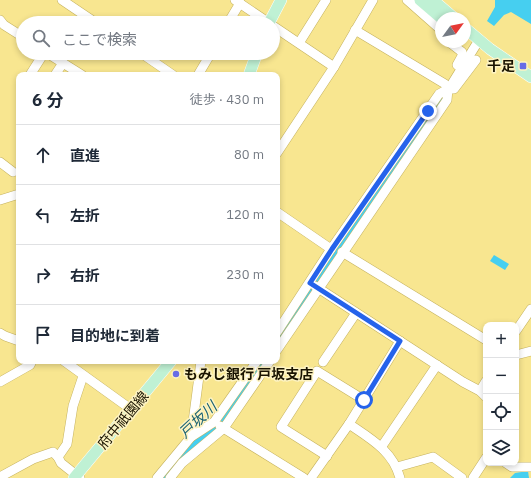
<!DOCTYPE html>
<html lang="ja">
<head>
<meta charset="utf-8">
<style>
  body { margin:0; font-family:"IBM Plex Sans","Noto Sans JP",sans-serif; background:#f6f6f7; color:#1f2937 }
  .controls { position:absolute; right:12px; bottom:12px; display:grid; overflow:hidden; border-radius:8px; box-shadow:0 2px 6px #0003 }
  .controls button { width:36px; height:36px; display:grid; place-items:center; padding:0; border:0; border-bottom:1px solid #e0e1e3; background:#fff; color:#1f2937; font:20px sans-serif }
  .compass { position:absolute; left:435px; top:12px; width:36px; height:36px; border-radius:50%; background:#fff; box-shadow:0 2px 6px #0003; rotate:57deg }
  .stop { position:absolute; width:12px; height:12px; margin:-9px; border:3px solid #2563eb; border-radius:50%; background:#fff }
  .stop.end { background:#2563eb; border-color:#fff; box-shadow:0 1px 4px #0008 }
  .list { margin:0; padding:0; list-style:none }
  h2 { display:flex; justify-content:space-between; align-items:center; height:52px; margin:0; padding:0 16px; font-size:17px }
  h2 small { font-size:13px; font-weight:400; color:#747a83 }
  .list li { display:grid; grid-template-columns:26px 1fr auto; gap:12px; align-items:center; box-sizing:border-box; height:60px; padding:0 16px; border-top:1px solid #e0e1e3 }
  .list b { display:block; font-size:15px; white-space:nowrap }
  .list em { font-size:13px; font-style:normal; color:#747a83 }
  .icon { flex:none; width:22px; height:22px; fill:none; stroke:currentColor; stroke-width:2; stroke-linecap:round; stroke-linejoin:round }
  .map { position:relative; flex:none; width:531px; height:478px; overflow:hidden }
  .search { position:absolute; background:#fff; box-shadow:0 2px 6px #0003; left:16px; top:16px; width:264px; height:44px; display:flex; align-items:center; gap:10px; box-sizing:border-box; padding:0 14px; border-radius:22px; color:#747a83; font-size:15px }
  .panel { position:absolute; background:#fff; box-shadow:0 2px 6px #0003; left:16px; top:72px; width:264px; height:292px; border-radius:8px }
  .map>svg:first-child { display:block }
  .water { fill:#46cff0 }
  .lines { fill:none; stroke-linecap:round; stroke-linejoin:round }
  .river { stroke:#46cff0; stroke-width:11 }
  .minor-casing { stroke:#c5b25e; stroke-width:10 }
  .major-casing { stroke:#fff; stroke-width:12 }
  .minor { stroke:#fff; stroke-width:9 }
  .major { stroke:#bff1d4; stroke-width:11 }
  .route { stroke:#2563eb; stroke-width:5 }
  .poi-dot { fill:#676ce6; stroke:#fdf3c2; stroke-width:1.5 }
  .labels { text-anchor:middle; stroke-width:3; stroke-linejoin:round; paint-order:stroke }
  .poi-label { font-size:14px; font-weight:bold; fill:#191300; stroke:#fdf3c2; text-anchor:end }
  .street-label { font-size:14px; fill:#191300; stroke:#fdf3c2 }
  .water-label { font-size:15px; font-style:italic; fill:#186173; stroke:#fdf3c2 }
</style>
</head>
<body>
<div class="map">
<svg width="531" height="478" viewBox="0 0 531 478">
  <rect width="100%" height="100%" fill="#f8e690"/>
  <g class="water">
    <polygon points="495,0 531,0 531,24 511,12 504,15 494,26 487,21 495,7"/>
    <polygon points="494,255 509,264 505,270 490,261"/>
    <polygon points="528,471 529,478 510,478 515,473"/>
  </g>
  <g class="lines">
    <g class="river">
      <polyline points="277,340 382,184 421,132 440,100"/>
      <polyline points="164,478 182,456 224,420 263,361"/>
    </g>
    <defs>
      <g id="minor">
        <polyline points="62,0 96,23"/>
        <polyline points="235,0 269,23"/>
        <polyline points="407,0 441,30"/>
        <polyline points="0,20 4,25 23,37"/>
        <polyline points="228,23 240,3"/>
        <polyline points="273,26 334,67"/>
        <polyline points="449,42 462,52 462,56 457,65"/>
        <polyline points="299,43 326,0"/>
        <polyline points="47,53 82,75"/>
        <polyline points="141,53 173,75"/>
        <polyline points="30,75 44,53"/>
        <polyline points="55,75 63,63"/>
        <polyline points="198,75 211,53"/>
        <polyline points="450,87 479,40"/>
        <polyline points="277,153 334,67 373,0"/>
        <polyline points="0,162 13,172"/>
        <polyline points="0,200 19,194"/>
        <polyline points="277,212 331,249"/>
        <polyline points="342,252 486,340"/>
        <polyline points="315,286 463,382 480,391 486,397"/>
        <polyline points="516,331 531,309"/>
        <polyline points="277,332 331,249 439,94 448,89 454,89 476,60"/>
        <polyline points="0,333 5,336 19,341"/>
        <polyline points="277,350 447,100 448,89 445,84 355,30"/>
        <polyline points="516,355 531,351"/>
        <polyline points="64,361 132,410"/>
        <polyline points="323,362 356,313"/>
        <polyline points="0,382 30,365 32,361"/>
        <polyline points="480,391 486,381"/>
        <path d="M349,424C371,439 393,451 400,478"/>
        <polyline points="220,426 304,478"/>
        <polyline points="191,437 201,361"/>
        <polyline points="382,446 437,365"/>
        <polyline points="327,456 281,427 317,371 364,400"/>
        <polyline points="506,463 512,467 531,467"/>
        <polyline points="397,467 433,457 462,478"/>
        <polyline points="0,477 33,459 53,452 58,457"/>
        <polyline points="80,478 61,463 58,457 67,444 73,406 83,376"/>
        <polyline points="157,478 191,437 214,422 257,361"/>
        <polyline points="170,478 182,463 224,428 270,361"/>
        <polyline points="311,478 349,424 400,341"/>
        <polyline points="473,478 486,458"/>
      </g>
      <g id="major">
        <polyline points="420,0 441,18"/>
        <polyline points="433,0 454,18"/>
        <polyline points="269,23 281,0"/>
        <polyline points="465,28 490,49 531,77"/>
        <polyline points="249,75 257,53"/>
        <polyline points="74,478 171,361"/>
      </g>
    </defs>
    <use href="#minor" class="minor-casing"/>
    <use href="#major" class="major-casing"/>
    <use href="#minor" class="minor"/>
    <use href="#major" class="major"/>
  </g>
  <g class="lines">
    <polyline class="route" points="364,400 400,341 310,283 332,249 428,111"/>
  </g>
  <g class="poi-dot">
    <rect x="519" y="62" width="8" height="8" rx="2"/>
    <circle cx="176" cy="374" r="4"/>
  </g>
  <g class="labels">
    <g class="poi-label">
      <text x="515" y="71">千足</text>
      <text x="184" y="379" text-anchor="start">もみじ銀行 戸坂支店</text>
    </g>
    <g class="street-label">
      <text transform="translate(123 420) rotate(-50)" y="5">府中祇園線</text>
    </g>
    <g class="water-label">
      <text transform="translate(198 420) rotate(-43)" y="5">戸坂川</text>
    </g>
  </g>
</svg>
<div class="controls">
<button>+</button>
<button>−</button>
<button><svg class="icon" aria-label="locate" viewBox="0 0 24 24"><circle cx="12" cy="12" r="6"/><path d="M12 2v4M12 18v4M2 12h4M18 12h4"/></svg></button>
<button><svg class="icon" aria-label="layers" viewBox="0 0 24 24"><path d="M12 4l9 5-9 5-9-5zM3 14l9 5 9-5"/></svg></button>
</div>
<svg class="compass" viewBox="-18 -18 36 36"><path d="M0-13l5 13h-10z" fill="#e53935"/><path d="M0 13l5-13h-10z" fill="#747a83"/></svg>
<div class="stop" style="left:364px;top:400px"></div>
<div class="stop end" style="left:428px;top:111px"></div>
<div class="search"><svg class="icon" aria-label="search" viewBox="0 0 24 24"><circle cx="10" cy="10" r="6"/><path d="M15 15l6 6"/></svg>ここで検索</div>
<section class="panel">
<h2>6 分<small>徒歩 · 430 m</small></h2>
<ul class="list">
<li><svg class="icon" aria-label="ahead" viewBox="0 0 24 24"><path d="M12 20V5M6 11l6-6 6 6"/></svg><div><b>直進</b></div><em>80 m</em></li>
<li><svg class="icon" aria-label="left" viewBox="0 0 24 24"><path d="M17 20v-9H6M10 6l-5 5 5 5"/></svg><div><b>左折</b></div><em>120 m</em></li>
<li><svg class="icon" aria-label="right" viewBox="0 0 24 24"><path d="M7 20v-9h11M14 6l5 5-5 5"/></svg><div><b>右折</b></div><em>230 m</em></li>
<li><svg class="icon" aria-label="arrive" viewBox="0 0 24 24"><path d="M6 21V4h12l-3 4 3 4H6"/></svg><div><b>目的地に到着</b></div></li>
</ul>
</section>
</div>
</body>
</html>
